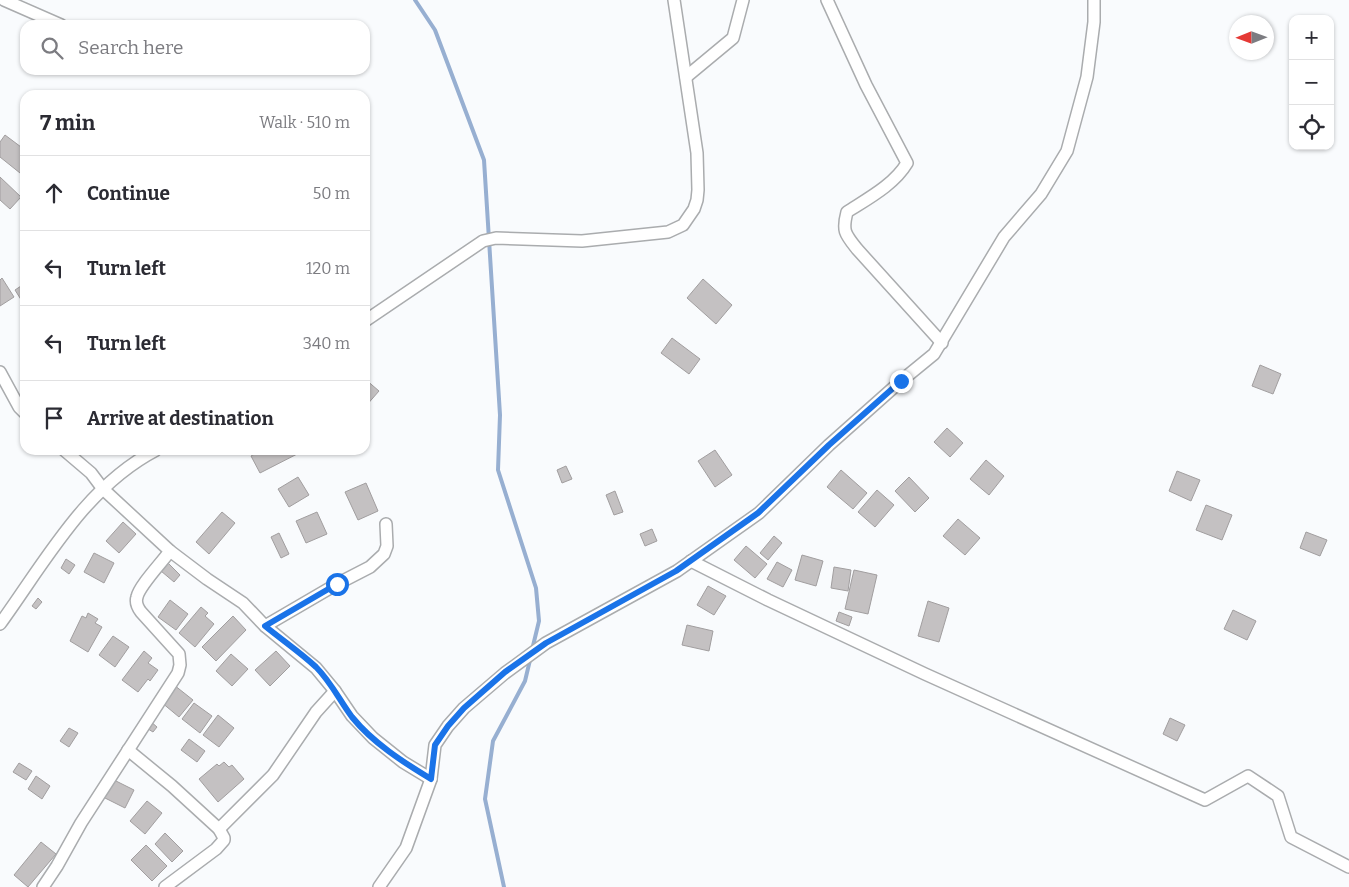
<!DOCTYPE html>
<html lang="en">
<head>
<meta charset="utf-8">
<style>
  body { margin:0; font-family:Bitter,serif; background:#f2f2f3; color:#2b2b33 }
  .controls { position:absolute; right:15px; top:15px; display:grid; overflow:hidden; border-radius:10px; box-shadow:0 1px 4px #0004 }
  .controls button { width:45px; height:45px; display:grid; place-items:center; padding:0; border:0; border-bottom:1px solid #e1e1e2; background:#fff; color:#2b2b33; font:25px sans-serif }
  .compass { position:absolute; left:1229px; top:15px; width:45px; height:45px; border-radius:50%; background:#fff; box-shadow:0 1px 4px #0004; rotate:269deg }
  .stop { position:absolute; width:15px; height:15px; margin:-11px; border:4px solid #1a73e8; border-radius:50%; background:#fff }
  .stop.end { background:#1a73e8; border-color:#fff; box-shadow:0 1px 5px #0008 }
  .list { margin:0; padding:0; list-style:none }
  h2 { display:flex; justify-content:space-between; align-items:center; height:65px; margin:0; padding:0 20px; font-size:21px }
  h2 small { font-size:16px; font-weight:400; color:#7c7c81 }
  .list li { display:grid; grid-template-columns:32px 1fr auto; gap:15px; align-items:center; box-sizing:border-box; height:75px; padding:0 20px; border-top:1px solid #e1e1e2 }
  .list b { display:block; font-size:19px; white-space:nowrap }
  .list em { font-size:16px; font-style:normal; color:#7c7c81 }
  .icon { flex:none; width:28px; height:28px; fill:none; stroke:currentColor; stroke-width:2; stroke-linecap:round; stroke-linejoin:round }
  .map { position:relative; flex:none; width:1349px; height:887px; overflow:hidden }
  .search { position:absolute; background:#fff; box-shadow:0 1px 4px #0004; left:20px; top:20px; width:350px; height:55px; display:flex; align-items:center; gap:12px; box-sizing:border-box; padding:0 18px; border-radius:15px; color:#7c7c81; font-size:19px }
  .panel { position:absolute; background:#fff; box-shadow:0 1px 4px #0004; left:20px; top:90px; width:350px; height:365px; border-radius:15px }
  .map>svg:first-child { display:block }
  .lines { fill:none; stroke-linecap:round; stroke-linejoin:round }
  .stream { stroke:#97afd1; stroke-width:4 }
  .building { fill:#c4c1c2; stroke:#a19e9f }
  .minor-casing { stroke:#aaacae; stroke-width:14 }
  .minor { stroke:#fff; stroke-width:11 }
  .route { stroke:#1a73e8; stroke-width:6 }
</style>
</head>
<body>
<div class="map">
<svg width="1349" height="887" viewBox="0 0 1349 887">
  <rect width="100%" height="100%" fill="#f9fbfd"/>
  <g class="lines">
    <g class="stream">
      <polyline points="415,0 435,30 484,160 500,415 498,470 536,588 539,621 532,650"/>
      <polyline points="504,887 485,799 493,741 525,681 530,660"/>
    </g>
  </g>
  <g class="building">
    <polygon points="5,135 25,150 25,166 20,173 0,157 0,142"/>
    <polygon points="0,177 21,197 10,209 0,200"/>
    <polygon points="2,278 14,297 0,306 0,280"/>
    <polygon points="703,279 732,305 716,324 687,298"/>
    <polygon points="24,284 25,286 25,306 15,290"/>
    <polygon points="672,338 700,359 689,374 661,353"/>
    <polygon points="1260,365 1281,374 1273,394 1252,386"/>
    <polygon points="365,379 379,391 365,407"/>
    <polygon points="947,428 963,443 950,457 934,442"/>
    <polygon points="262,450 302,450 303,451 260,473 251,456"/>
    <polygon points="715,450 732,475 715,487 698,461"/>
    <polygon points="986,460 1004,476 989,495 970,479"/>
    <polygon points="566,466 572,479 562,483 557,470"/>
    <polygon points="841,470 867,493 853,509 827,487"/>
    <polygon points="1177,471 1200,480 1191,501 1169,491"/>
    <polygon points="298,477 309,495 289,507 278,489"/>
    <polygon points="909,477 929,498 915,512 895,491"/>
    <polygon points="366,483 378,511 358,520 345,492"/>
    <polygon points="877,490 894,505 875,527 858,512"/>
    <polygon points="615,491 623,512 614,515 606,495"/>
    <polygon points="1206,505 1232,515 1222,540 1196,530"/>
    <polygon points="222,512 235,523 209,554 196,542"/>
    <polygon points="317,512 327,534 306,543 296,521"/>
    <polygon points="958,519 980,538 965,555 943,536"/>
    <polygon points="123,522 136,534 119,553 106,541"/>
    <polygon points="652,529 657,541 645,546 640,534"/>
    <polygon points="1306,532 1327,540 1320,556 1300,548"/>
    <polygon points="279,533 289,554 281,558 271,537"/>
    <polygon points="774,536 782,543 768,560 760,553"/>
    <polygon points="746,546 767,564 755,578 734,560"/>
    <polygon points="94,553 114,563 104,583 84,572"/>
    <polygon points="802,555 823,561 816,586 795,580"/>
    <polygon points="66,559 75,565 69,574 61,568"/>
    <polygon points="777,562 792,570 783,587 767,579"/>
    <polygon points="168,563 180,575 174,582 161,571"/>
    <polygon points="834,567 851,570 848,591 831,588"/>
    <polygon points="854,570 877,575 868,614 845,609"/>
    <polygon points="708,586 726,596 714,615 697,605"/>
    <polygon points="38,598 42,602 36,609 32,606"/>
    <polygon points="170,600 188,614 176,630 158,617"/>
    <polygon points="928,601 949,608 939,642 918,636"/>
    <polygon points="201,607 208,613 205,616 214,624 195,647 179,633"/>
    <polygon points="1233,610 1256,621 1247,640 1224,629"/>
    <polygon points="839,612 852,617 849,626 836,621"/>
    <polygon points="88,613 98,619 95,623 102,627 88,652 70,641 82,616 86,618"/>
    <polygon points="233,616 246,630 216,661 202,647"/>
    <polygon points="687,625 713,631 709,651 682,645"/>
    <polygon points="113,636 129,647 115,667 99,655"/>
    <polygon points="144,651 152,658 148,663 158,670 150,681 148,679 138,692 122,680"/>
    <polygon points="276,651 290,666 270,686 255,670"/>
    <polygon points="231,654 248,669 232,686 216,671"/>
    <polygon points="174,685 193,700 179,717 161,702"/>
    <polygon points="194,703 212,716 200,733 182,719"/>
    <polygon points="218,715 234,728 219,747 203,735"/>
    <polygon points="1170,718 1185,725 1177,741 1163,734"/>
    <polygon points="150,721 157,727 153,732 145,727"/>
    <polygon points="69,728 78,733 69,747 60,741"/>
    <polygon points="189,739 205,751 197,762 181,750"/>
    <polygon points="224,762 229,767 232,765 244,779 218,802 199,779 217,764 219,766"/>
    <polygon points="19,763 32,771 26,780 13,772"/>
    <polygon points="36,776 50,786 42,799 28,789"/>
    <polygon points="112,779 134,790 125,808 103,797"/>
    <polygon points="147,801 162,813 145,834 130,821"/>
    <polygon points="165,833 183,851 172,862 155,844"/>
    <polygon points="41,842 56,854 28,887 14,875"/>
    <polygon points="146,845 167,866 152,881 131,860"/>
  </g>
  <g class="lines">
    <defs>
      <g id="minor">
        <polyline points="4,0 61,25"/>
        <path d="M827,0L866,85L907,163C894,185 867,199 847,212C842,231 845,234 857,249L942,343"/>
        <polyline points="686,77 733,38 743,0"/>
        <polyline points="365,321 483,241 496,238 582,241 668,232 683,225 694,209 697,200 698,190 697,153 674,0"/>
        <polyline points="0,372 19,407 25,413"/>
        <polyline points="64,450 91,473 103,489 170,551 207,579 243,603 265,626 316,668 335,691 352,716 373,738 403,762 431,779"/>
        <polyline points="691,561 768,600 925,674 1205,800 1248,776 1278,796 1291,837 1349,867"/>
        <path d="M0,624C45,562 85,487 156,450"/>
        <polyline points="265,626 337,584 370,567 384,554 387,546 386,524"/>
        <polyline points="128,750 172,786 219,829 224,838 224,840 216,849 165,887"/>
        <polyline points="219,829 273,775 316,712 335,691"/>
        <path d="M43,887L57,866L81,823L178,673L180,665L179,654L141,612C138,608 135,603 137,597C139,586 163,561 170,551"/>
        <polyline points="379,887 406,848 431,779 435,745 448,726 464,708 505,673 546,643 677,571 759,513 829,445 901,381 934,354 1004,237 1041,194 1067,151 1087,77 1094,22 1094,0"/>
      </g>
    </defs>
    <use href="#minor" class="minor-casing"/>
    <use href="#minor" class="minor"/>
  </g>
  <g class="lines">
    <path class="route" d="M337,584L265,626C282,640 300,652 316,667C331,682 340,701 352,717C373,743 403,762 431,779L435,745L448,726L464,708L505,672L546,643L676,571L758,513L829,445L901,381"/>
  </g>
</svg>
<div class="controls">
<button>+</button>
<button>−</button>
<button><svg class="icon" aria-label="locate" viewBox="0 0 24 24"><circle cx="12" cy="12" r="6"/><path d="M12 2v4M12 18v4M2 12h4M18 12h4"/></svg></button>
</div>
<svg class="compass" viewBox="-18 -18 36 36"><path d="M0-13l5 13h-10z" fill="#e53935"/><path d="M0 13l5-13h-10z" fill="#7c7c81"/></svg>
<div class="stop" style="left:337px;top:584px"></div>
<div class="stop end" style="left:901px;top:381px"></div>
<div class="search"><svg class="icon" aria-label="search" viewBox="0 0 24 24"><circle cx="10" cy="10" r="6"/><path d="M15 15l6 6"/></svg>Search here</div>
<section class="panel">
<h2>7 min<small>Walk · 510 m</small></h2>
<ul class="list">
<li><svg class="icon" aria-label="ahead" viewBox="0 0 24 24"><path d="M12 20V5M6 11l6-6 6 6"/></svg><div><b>Continue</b></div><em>50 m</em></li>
<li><svg class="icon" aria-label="left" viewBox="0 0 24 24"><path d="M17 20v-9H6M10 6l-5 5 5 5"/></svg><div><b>Turn left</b></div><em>120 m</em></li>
<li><svg class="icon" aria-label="left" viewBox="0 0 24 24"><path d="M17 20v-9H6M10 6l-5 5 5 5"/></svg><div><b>Turn left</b></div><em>340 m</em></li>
<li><svg class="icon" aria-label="arrive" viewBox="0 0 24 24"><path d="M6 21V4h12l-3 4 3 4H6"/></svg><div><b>Arrive at destination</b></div></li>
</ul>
</section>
</div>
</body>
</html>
